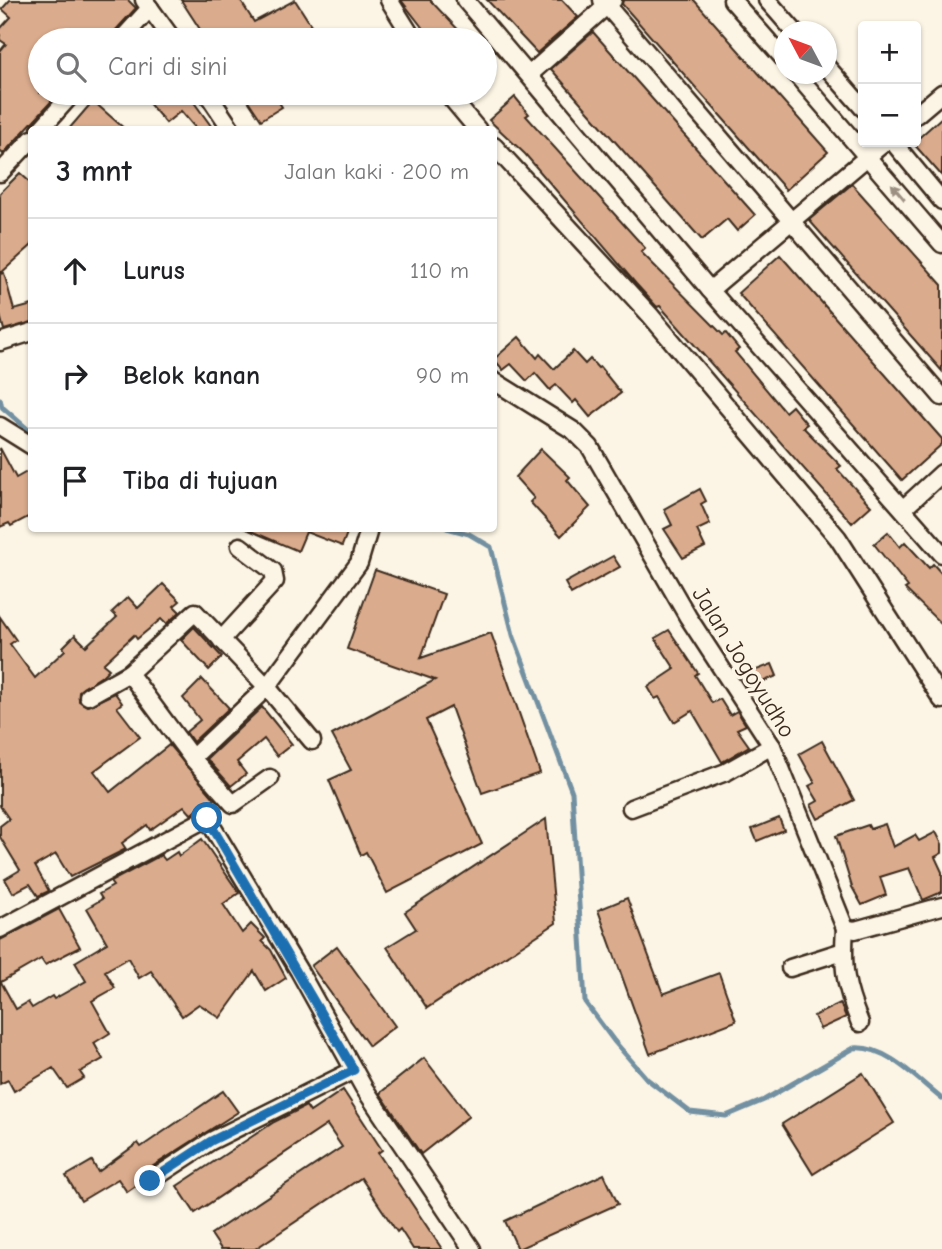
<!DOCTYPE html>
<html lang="id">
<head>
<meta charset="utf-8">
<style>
  body { margin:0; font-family:"Comic Neue",sans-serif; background:#f2f2f2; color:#202124 }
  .controls { position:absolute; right:21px; top:21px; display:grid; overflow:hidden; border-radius:7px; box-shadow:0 2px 5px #0004 }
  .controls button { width:63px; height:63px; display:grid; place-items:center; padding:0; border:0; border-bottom:2px solid #e0e0e0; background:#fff; color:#202124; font:35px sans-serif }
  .compass { position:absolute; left:774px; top:21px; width:63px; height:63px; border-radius:50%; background:#fff; box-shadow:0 2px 5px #0004; rotate:311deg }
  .stop { position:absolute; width:21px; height:21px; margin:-16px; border:5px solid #1f6fb2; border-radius:50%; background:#fff }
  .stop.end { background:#1f6fb2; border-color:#fff; box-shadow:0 2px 7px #0008 }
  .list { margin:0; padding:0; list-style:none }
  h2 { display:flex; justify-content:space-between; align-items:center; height:91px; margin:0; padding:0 28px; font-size:30px }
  h2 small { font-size:23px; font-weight:400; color:#757577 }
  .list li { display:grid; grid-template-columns:46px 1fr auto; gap:21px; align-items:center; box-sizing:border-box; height:105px; padding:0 28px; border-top:2px solid #e0e0e0 }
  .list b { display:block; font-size:26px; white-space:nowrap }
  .list em { font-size:23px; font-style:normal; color:#757577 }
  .icon { flex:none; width:38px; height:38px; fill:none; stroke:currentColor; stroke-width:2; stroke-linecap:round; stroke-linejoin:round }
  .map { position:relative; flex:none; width:942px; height:1249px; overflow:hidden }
  .search { position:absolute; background:#fff; box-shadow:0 2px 5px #0004; left:28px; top:28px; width:469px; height:77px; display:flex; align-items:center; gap:18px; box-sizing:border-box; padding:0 24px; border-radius:38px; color:#757577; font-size:26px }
  .panel { position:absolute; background:#fff; box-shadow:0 2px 5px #0004; left:28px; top:126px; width:469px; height:406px; border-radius:7px }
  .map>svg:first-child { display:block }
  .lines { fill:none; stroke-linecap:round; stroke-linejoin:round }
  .stream { stroke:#7290a1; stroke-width:5 }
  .building { fill:#daab8c; stroke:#3b2a1e; stroke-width:2 }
  .street-casing { stroke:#3b2a1e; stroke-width:21 }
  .street { stroke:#fcf5e5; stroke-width:16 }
  .oneway { fill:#9c9082 }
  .route { stroke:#1f6fb2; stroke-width:9 }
  .labels { text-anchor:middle; stroke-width:7; stroke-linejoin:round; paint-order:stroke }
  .street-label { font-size:24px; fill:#3b2a1e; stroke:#fcf5e5 }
</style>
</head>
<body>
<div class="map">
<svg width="942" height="1249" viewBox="0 0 942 1249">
  <rect width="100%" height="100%" fill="#fcf5e5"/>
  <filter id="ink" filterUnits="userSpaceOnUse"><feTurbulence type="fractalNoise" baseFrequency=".0143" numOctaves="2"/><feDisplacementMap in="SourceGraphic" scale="14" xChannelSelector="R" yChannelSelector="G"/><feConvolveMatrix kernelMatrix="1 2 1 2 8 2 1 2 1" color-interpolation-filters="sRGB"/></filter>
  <g filter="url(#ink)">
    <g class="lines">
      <g class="stream">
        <polyline points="0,399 2,407 32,433"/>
        <path d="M447,528L469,534L491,547L513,635L572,792L585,1002L614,1041L647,1079L690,1112L726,1116L764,1100L854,1048C886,1045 918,1080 942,1099"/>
      </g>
    </g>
    <g class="building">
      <polygon points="10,0 128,0 136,8 113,33 111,40 40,40 40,93 59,93 3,154 0,151 0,51 6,44 0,40 0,29 11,17 2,9"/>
      <polygon points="181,0 240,0 254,22 295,0 311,25 287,40 207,40"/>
      <polygon points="401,0 430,0 468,40 432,40"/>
      <polygon points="487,0 562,0 578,17 537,53"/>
      <polygon points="623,0 694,0 828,152 786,190 622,4"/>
      <polygon points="593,32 755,215 737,231 727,219 702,240 551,69"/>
      <polygon points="140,93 197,93 198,97 193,101 214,130 197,130 181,111 166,123"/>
      <polygon points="243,93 273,93 282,107 261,120"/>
      <polygon points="515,97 529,114 526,116 645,248 641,252 723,335 726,333 739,349 735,352 785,412 792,406 807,424 803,427 841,466 837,469 871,506 852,523 660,306 657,307 636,284 525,154 489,120"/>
      <polygon points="93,101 126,130 68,130"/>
      <polygon points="942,117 942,176 913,143"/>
      <polygon points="20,173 32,184 32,245 0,274 0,193"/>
      <polygon points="852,184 942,285 942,371 809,220"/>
      <polygon points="780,255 942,439 942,444 902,480 738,293"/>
      <polygon points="4,273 14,310 32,305 32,322 4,330 0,315 0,274"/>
      <polygon points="519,337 537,358 540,354 554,369 573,351 585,364 590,359 598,368 600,367 621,393 590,417 576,400 573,403 556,385 550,390 535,373 527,381 511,364 503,370 494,359"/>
      <polygon points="0,448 16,478 32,469 32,515 11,526 9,523 0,527"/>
      <polygon points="541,449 570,477 567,480 590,507 561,536 530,502 534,498 515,477"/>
      <polygon points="700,489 706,501 701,504 710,524 697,530 705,547 683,558 664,529 672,525 664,509"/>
      <polygon points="244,528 335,528 347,533 342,546 306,532 298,551"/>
      <polygon points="888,532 900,547 905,542 929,568 933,564 942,574 942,625 905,589 908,587 874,544"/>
      <polygon points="613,556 620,567 571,594 565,583"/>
      <polygon points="375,570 444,594 421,658 491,633 540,773 482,793 451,707 426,720 482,844 387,893 366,852 361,855 329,780 351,770 332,735 435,680 347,649"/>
      <polygon points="163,584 180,601 174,606 180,612 166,624 161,619 137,639 134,635 103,664 109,669 102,676 79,691 79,701 87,706 115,693 122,703 117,707 140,737 94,771 110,792 169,745 215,799 191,814 184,806 150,830 147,825 122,843 126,849 70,877 56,854 35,866 49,891 38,896 30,884 13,893 5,879 20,870 0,837 0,826 9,819 0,806 0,617 16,640 10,644 35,678 65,650 63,647 75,635 86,646 117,617 112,612 128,597 138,608"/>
      <polygon points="194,627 222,657 209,670 181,640"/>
      <polygon points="669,630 698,673 695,675 712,703 720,699 730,715 737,711 746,725 737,729 749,746 722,762 692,711 674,722 659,697 655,699 648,687 675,669 655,638"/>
      <polygon points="772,664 777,676 747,688 741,676"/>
      <polygon points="202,679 229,708 193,742 186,732 200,720 183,698"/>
      <polygon points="262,707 292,744 277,756 264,739 237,762 246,774 231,786 207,759"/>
      <polygon points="822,741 854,800 818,819 811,805 818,801 809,786 815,783 799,754"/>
      <polygon points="779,818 784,830 757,841 752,829"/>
      <polygon points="546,819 556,923 427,1008 387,947 416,929 405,912"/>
      <polygon points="885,824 893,847 915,835 919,841 936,832 942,844 942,853 935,857 942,872 942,892 923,900 909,868 880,877 886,895 862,905 852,887 836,836 868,825 870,829"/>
      <polygon points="202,839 239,893 223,904 242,933 251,924 265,938 262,941 271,950 286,978 266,991 254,971 220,1018 199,1004 182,1016 151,971 139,978 128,958 105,971 115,988 92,1001 110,1033 94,1043 103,1059 80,1072 84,1078 67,1088 53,1068 14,1091 8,1080 0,1084 0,940 59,909 80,947 45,965 41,959 1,982 16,1009 28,1002 32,1008 52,996 54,999 86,981 75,962 107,943 87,908 102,899 99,894 113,886 110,882 161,855 165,860 177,852 179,856"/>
      <polygon points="627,898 663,994 719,973 736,1021 650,1054 598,910"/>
      <polygon points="337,946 395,1026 369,1046 311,966"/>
      <polygon points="840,1003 846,1017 820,1029 814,1016"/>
      <polygon points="424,1058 469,1116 421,1154 380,1093"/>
      <polygon points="863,1073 894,1123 813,1174 782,1124"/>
      <polygon points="343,1090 382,1150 378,1153 442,1249 413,1249 400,1229 397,1232 361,1178 255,1249 221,1249 211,1234 342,1147 327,1125 195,1213 177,1186 274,1122 306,1106 310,1112"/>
      <polygon points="223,1091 238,1112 144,1172 140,1183 127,1192 118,1179 81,1201 66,1176 92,1161 98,1172 138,1143 141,1147"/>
      <polygon points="604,1174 618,1204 518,1249 505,1221"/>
    </g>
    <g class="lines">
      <defs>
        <g id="street">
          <polyline points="144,0 173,40"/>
          <polyline points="389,0 414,40"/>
          <polyline points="465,0 710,290 942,554"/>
          <polyline points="602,0 942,397"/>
          <polyline points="732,0 785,60"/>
          <polyline points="767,0 795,32"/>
          <polyline points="121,40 150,8"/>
          <polyline points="827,67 863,108"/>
          <polyline points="530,74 613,0"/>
          <polyline points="796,74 942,244"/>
          <polyline points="207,93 232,130"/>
          <polyline points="447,93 478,130"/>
          <polyline points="916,115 942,93"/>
          <polyline points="40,130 73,93"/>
          <polyline points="893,142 942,201"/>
          <polyline points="494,146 650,315 838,538 942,700"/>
          <polyline points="0,173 32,139"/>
          <polyline points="710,290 885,142"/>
          <polyline points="0,342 32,332"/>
          <polyline points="494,381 574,431 590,447 688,617 772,746 845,928 855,930 942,906"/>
          <polyline points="0,426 32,446"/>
          <polyline points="904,508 942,473"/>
          <polyline points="221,640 275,581 273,571 240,546"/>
          <polyline points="88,696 129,673"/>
          <polyline points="192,758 267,687 312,741"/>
          <polyline points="270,778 233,804 192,758 129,673 195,612 267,687 359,563 368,533 364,528"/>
          <polyline points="631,808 726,772 772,746"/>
          <path d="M845,928C842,968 845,986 860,1023"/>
          <polyline points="0,929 207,818 299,971 364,1088 472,1249"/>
          <polyline points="790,968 843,951"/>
          <polyline points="150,1181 211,1141 354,1070"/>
        </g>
      </defs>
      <use href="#street" class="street-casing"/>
      <use href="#street" class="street"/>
    </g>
    <defs><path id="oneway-solid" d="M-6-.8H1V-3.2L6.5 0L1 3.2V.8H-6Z" transform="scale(1.75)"/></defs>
    <use class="oneway" href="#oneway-solid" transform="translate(898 192) rotate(-130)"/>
  </g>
  <g class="lines" filter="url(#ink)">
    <polyline class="route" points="150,1181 211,1141 354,1070 207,818"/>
  </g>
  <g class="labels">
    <g class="street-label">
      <text transform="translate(744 662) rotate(58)" y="8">Jalan Jogoyudho</text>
    </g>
  </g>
</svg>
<div class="controls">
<button>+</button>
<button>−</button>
</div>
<svg class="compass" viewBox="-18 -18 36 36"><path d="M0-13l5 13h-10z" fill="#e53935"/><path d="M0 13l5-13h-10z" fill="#757577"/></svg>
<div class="stop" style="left:207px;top:818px"></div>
<div class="stop end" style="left:150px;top:1181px"></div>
<div class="search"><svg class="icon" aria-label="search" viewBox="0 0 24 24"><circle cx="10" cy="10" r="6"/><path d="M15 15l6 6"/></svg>Cari di sini</div>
<section class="panel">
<h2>3 mnt<small>Jalan kaki · 200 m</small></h2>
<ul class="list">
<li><svg class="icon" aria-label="ahead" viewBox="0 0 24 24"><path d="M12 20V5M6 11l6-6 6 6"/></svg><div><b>Lurus</b></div><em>110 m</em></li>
<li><svg class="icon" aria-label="right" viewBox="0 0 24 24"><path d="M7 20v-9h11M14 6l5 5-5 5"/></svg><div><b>Belok kanan</b></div><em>90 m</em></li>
<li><svg class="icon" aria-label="arrive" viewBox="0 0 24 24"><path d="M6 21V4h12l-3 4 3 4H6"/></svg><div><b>Tiba di tujuan</b></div></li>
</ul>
</section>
</div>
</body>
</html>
